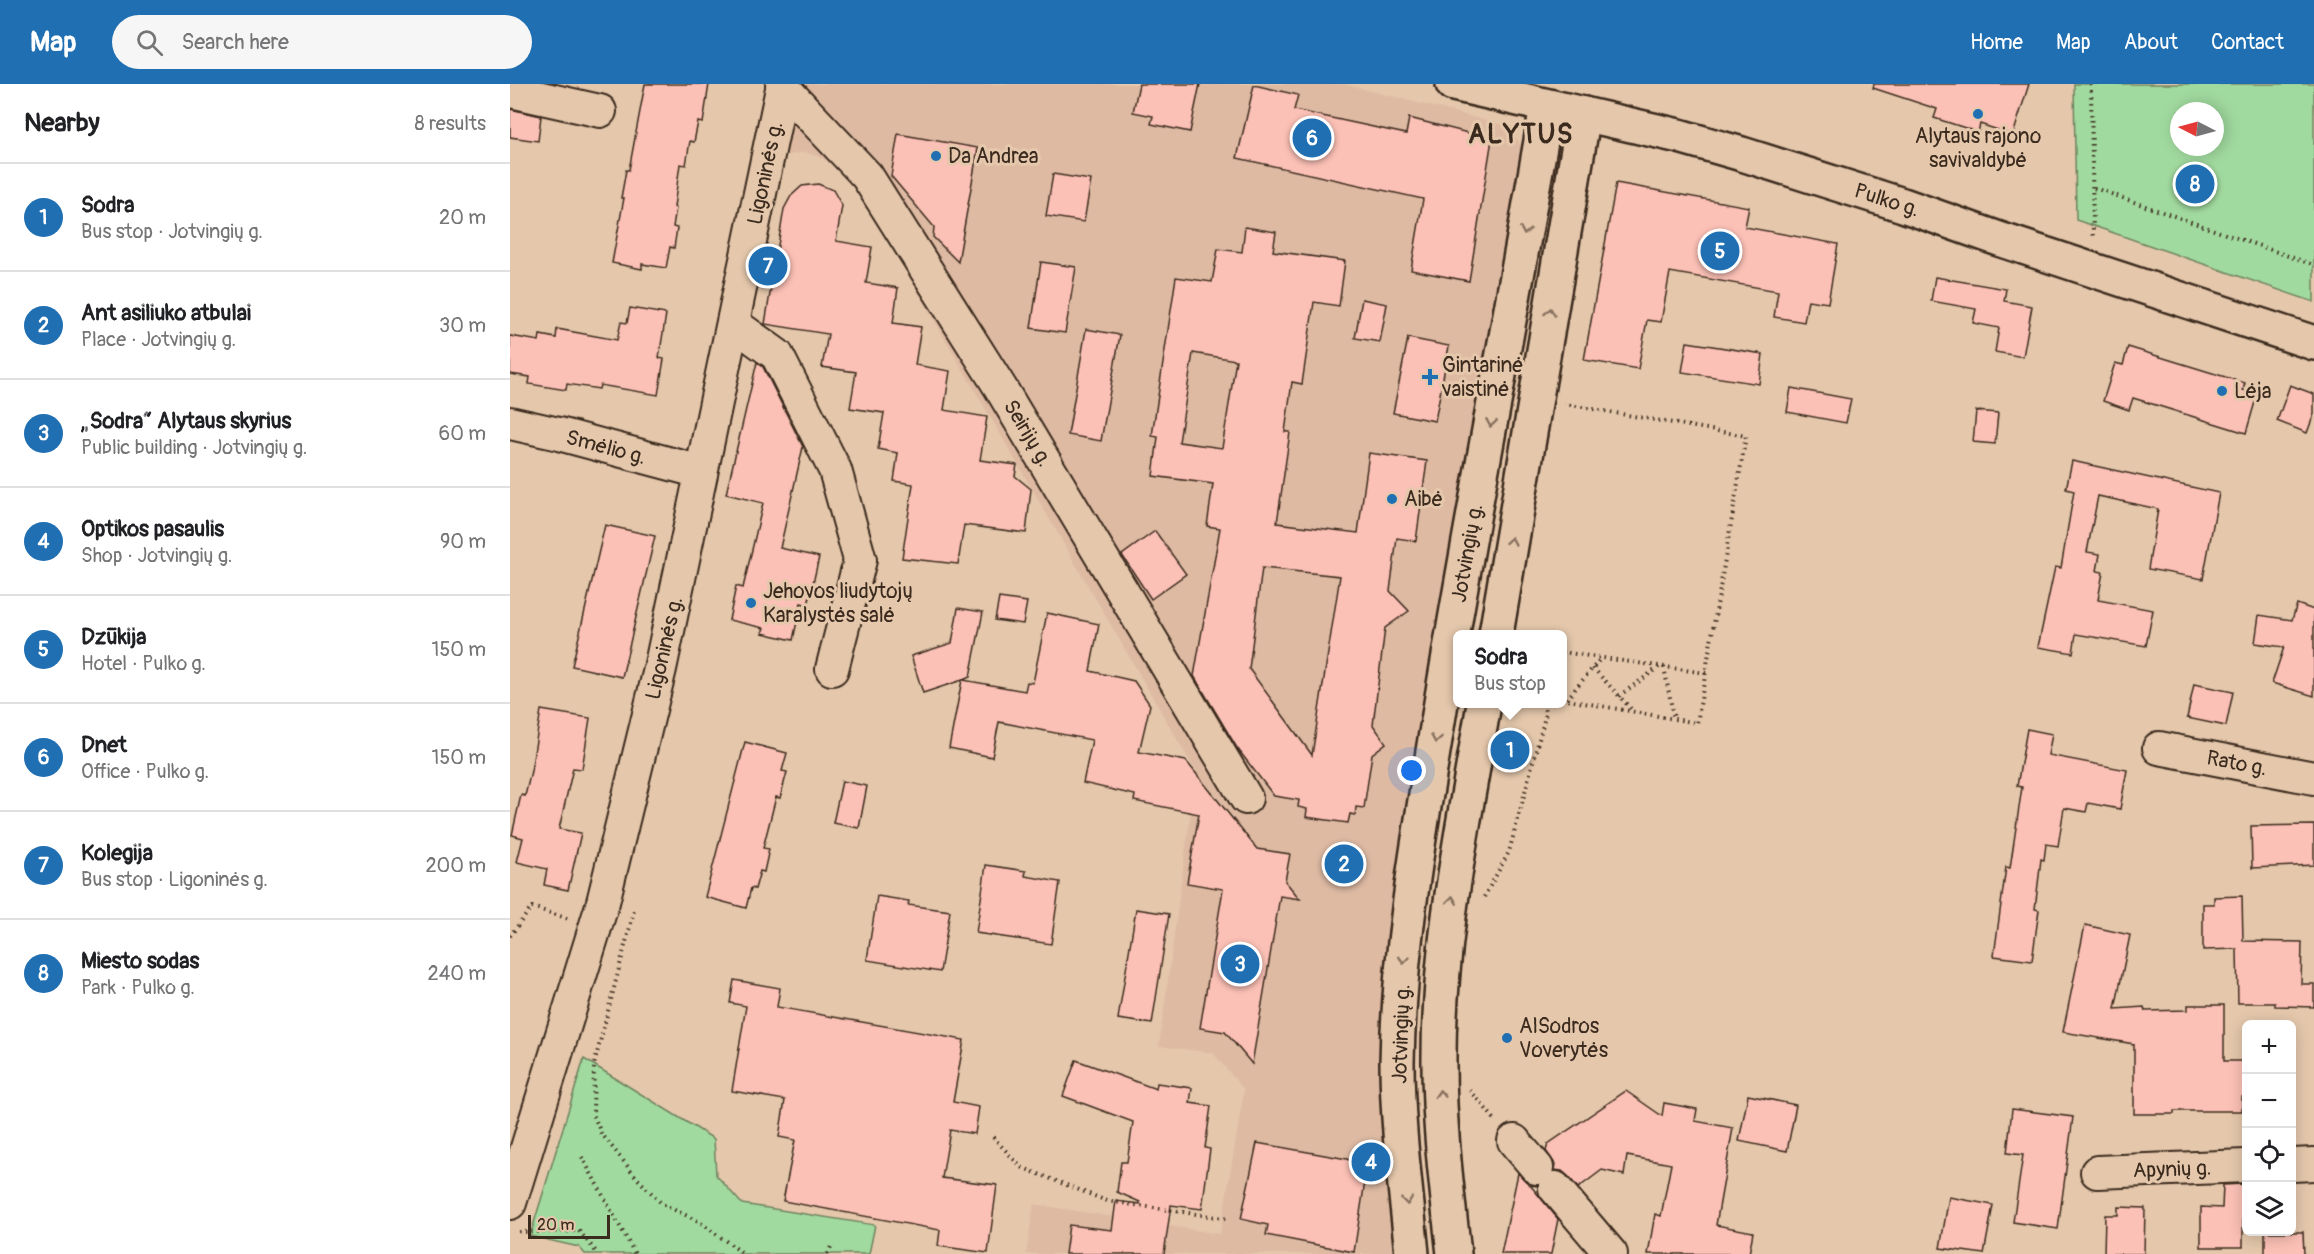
<!DOCTYPE html>
<html lang="en">
<head>
<meta charset="utf-8">
<style>
  body { margin:0; font-family:Pangolin,sans-serif; background:#f6f6f6; color:#202124 }
  .controls { position:absolute; right:18px; bottom:18px; display:grid; overflow:hidden; border-radius:9px; box-shadow:0 3px 15px #0003 }
  .controls button { width:54px; height:54px; display:grid; place-items:center; padding:0; border:0; border-bottom:2px solid #e0e0e0; background:#fff; color:#202124; font:30px sans-serif }
  .compass { position:absolute; left:1660px; top:18px; width:54px; height:54px; border-radius:50%; background:#fff; box-shadow:0 3px 15px #0003; rotate:276deg }
  .scale { position:absolute; left:18px; bottom:15px; width:82px; box-sizing:border-box; padding-left:6px; border:3px solid #3b2a1e; border-top:0; font-size:16px; line-height:21px; white-space:nowrap; color:#3b2a1e; -webkit-text-stroke:4px #e5c8ac; paint-order:stroke }
  .you { position:absolute; left:902px; top:687px; width:21px; height:21px; margin:-15px; border:4px solid #fff; border-radius:50%; background:#1a73e8; box-shadow:0 0 0 9px #1a73e833 }
  .badge { display:grid; place-items:center; width:39px; height:39px; border-radius:50%; background:#1f6fb2; color:#fff; font-size:20px; font-weight:700 }
  .pin { position:absolute; translate:-50% -50%; border:3px solid #fff; box-shadow:0 2px 6px #0006 }
  .popup { position:absolute; left:943px; top:546px; width:114px; height:78px; box-sizing:border-box; display:grid; place-content:center; border-radius:9px; background:#fff; filter:drop-shadow(0 2px 4px #0005); font-size:20px; white-space:nowrap; color:#757577 }
  .popup b { font-size:22px; color:#202124 }
  .popup::after { content:''; position:absolute; left:50%; top:100%; margin-left:-12px; border:12px solid transparent; border-top-color:#fff }
  .list { margin:0; padding:0; list-style:none }
  h2 { display:flex; justify-content:space-between; align-items:center; height:78px; margin:0; padding:0 24px; font-size:26px }
  h2 small { font-size:20px; font-weight:400; color:#757577 }
  .list li { display:grid; grid-template-columns:39px 1fr auto; gap:18px; align-items:center; box-sizing:border-box; height:108px; padding:0 24px; border-top:2px solid #e0e0e0 }
  .list b { display:block; font-size:22px; white-space:nowrap }
  .list p { margin:0; font-size:20px; white-space:nowrap; color:#757577 }
  .list em { font-size:20px; font-style:normal; color:#757577 }
  .icon { flex:none; width:33px; height:33px; fill:none; stroke:currentColor; stroke-width:2; stroke-linecap:round; stroke-linejoin:round }
  .map { position:relative; flex:none; width:1804px; height:1170px; overflow:hidden }
  header { display:flex; align-items:center; gap:36px; box-sizing:border-box; height:84px; padding:0 30px; background:#1f6fb2; color:#fff }
  header strong { font-size:28px }
  nav { display:flex; gap:33px; margin-inline-start:auto; font-size:21px }
  .search { width:420px; height:54px; background:#f6f6f6; display:flex; align-items:center; gap:15px; box-sizing:border-box; padding:0 21px; border-radius:33px; color:#757577; font-size:22px }
  main { display:flex }
  aside { flex:1; background:#fff }
  .map>svg:first-child { display:block }
  .built { fill:#debaa3 }
  .green { fill:#a1da9f; stroke:#6e825e; stroke-width:1.5; fill-rule:evenodd }
  .building { fill:#fcc1b6; stroke:#3b2a1e; stroke-width:1.5; fill-rule:evenodd }
  .lines { fill:none; stroke-linecap:round; stroke-linejoin:round }
  .minor-casing { stroke:#3b2a1e; stroke-width:36 }
  .major-casing { stroke:#3b2a1e; stroke-width:38 }
  .path { stroke:#3b2a1e; stroke-width:4; stroke-dasharray:1.5 4.5; stroke-linecap:butt }
  .minor { stroke:#e5c8ac; stroke-width:32 }
  .major { stroke:#e5c8ac; stroke-width:33 }
  .oneway { stroke:#88715e }
  .poi-dot { fill:#1f6fb2; stroke:#e5c8ac; stroke-width:2 }
  .labels { text-anchor:middle; stroke-width:6; stroke-linejoin:round; paint-order:stroke }
  .poi-label { font-size:21px; fill:#3b2a1e; stroke:#e5c8ac; text-anchor:start }
  .street-label { font-size:21px; fill:#3b2a1e; stroke:#e5c8ac }
  .district-label { font-size:27px; font-weight:bold; letter-spacing:1.5px; fill:#3b2a1e; stroke:#e5c8ac }
</style>
</head>
<body>
<header>
<strong>Map</strong>
<div class="search"><svg class="icon" aria-label="search" viewBox="0 0 24 24"><circle cx="10" cy="10" r="6"/><path d="M15 15l6 6"/></svg>Search here</div>
<nav><a>Home</a><a>Map</a><a>About</a><a>Contact</a></nav>
</header>
<main>
<aside>
<h2>Nearby<small>8 results</small></h2>
<ul class="list">
<li><span class="badge">1</span><div><b>Sodra</b><p>Bus stop · Jotvingių g.</p></div><em>20 m</em></li>
<li><span class="badge">2</span><div><b>Ant asiliuko atbulai</b><p>Place · Jotvingių g.</p></div><em>30 m</em></li>
<li><span class="badge">3</span><div><b>„Sodra“ Alytaus skyrius</b><p>Public building · Jotvingių g.</p></div><em>60 m</em></li>
<li><span class="badge">4</span><div><b>Optikos pasaulis</b><p>Shop · Jotvingių g.</p></div><em>90 m</em></li>
<li><span class="badge">5</span><div><b>Dzūkija</b><p>Hotel · Pulko g.</p></div><em>150 m</em></li>
<li><span class="badge">6</span><div><b>Dnet</b><p>Office · Pulko g.</p></div><em>150 m</em></li>
<li><span class="badge">7</span><div><b>Kolegija</b><p>Bus stop · Ligoninės g.</p></div><em>200 m</em></li>
<li><span class="badge">8</span><div><b>Miesto sodas</b><p>Park · Pulko g.</p></div><em>240 m</em></li>
</ul>
</aside>
<div class="map">
<svg width="1804" height="1170" viewBox="0 0 1804 1170">
  <rect width="100%" height="100%" fill="#e5c8ac"/>
  <filter id="ink" filterUnits="userSpaceOnUse"><feTurbulence type="fractalNoise" baseFrequency=".0167" numOctaves="2"/><feDisplacementMap in="SourceGraphic" scale="12" xChannelSelector="R" yChannelSelector="G"/><feConvolveMatrix kernelMatrix="1 2 1 2 8 2 1 2 1" color-interpolation-filters="sRGB"/></filter>
  <g filter="url(#ink)">
    <polygon class="built" points="294,0 834,0 994,41 1003,49 1013,64 1014,76 888,812 893,1170 516,1170 524,1120 710,1150 734,1006 703,969 649,962 686,688 351,110 329,86 312,74 295,68 275,72"/>
    <g class="green">
      <path d="M1564,0H1804V218L1566,136ZM1669,27H1705V63H1669Z"/>
      <polygon points="74,975 204,1055 206,1091 232,1120 365,1141 359,1170 75,1170 69,1163 20,1152"/>
    </g>
    <g class="building">
      <polygon points="135,0 199,0 193,39 188,38 184,58 180,57 176,81 170,80 164,123 166,124 163,143 167,144 164,164 160,163 156,184 132,180 132,185 102,179 114,114 111,114 116,86 119,86"/>
      <polygon points="629,0 690,0 680,48 641,40 643,32 623,28"/>
      <polygon points="1364,0 1519,0 1503,51 1470,40 1468,48 1424,34 1427,25 1363,4"/>
      <polygon points="744,1 788,11 784,26 896,50 899,34 982,55 959,197 901,186 913,115 727,74"/>
      <polygon points="0,25 31,32 28,57 0,53"/>
      <polygon points="388,50 468,64 448,178 423,153 424,143 381,92"/>
      <polygon points="543,90 581,96 574,138 536,132"/>
      <polygon points="1106,99 1239,123 1235,143 1328,160 1318,219 1298,216 1294,238 1264,233 1268,207 1160,188 1151,238 1137,236 1128,285 1074,276"/>
      <polygon points="308,100 323,106 332,122 326,157 362,163 356,199 388,204 383,239 411,243 405,281 440,287 434,326 477,333 470,376 507,381 505,392 521,405 516,449 454,441 448,480 392,474 403,400 384,397 388,369 368,365 374,329 340,324 346,288 312,283 318,250 255,240 274,125 281,112 292,102"/>
      <path d="M735,143L766,148L763,167L835,177L829,222L804,218L792,300L782,298L775,348H780L767,439L848,449L859,369L917,377L906,457L887,454L880,507L899,527L875,544L863,641L876,659L862,670L854,724L846,723L845,731L840,730L838,739L796,733L797,725L788,723L789,716L764,712L727,664L684,592L710,444L697,442L703,400L643,392L648,353L642,352L666,193L702,198L708,165L732,168ZM683,269L726,276L712,364L669,358ZM752,484L830,492L802,671L739,585Z"/>
      <polygon points="531,178 566,183 555,249 521,244"/>
      <polygon points="1425,193 1496,205 1494,217 1522,222 1513,273 1485,268 1489,244 1463,239 1466,225 1421,217"/>
      <polygon points="852,215 877,220 870,258 845,254"/>
      <polygon points="120,224 156,230 149,274 154,275 148,311 90,301 89,305 57,300 56,306 19,300 20,293 0,290 0,252 29,257 30,251 46,254 47,245 107,256 111,238 117,239"/>
      <polygon points="576,245 610,251 591,357 558,351"/>
      <polygon points="898,254 939,262 925,337 883,329"/>
      <polygon points="1177,258 1253,270 1249,300 1172,288"/>
      <polygon points="1618,263 1735,299 1733,306 1747,311 1736,349 1623,314 1619,326 1593,317 1605,279 1613,281"/>
      <polygon points="247,278 253,283 293,363 270,464 309,473 298,521 291,519 283,556 252,549 254,544 219,536 226,502 233,504 253,419 216,410"/>
      <polygon points="1780,301 1804,310 1804,330 1797,349 1767,337"/>
      <polygon points="1281,304 1341,315 1336,339 1277,328"/>
      <polygon points="1466,327 1488,329 1485,360 1463,358"/>
      <polygon points="1562,377 1709,409 1693,495 1638,485 1648,425 1588,412 1577,468 1590,470 1587,487 1593,488 1588,516 1643,526 1636,562 1566,550 1563,569 1528,563 1545,483 1551,484 1564,407 1556,405"/>
      <polygon points="95,441 145,452 112,593 62,582"/>
      <polygon points="645,447 676,490 641,515 612,471"/>
      <polygon points="489,514 517,518 513,540 485,536"/>
      <polygon points="1787,520 1804,526 1804,612 1762,599 1774,563 1745,559 1749,531 1782,536"/>
      <polygon points="448,524 473,528 460,593 453,596 515,607 517,598 523,599 537,529 589,540 580,587 624,597 640,621 629,668 676,677 747,765 780,770 775,797 790,815 770,812 742,980 715,948 690,944 713,805 677,799 689,730 624,717 625,711 573,699 582,656 489,638 482,673 439,664 452,596 413,609 401,572 442,559"/>
      <polygon points="1684,600 1723,608 1716,642 1677,634"/>
      <polygon points="31,626 80,634 72,685 63,684 49,745 71,749 58,806 34,801 37,785 7,778 13,754 2,751 11,711 15,712 21,687"/>
      <polygon points="1517,645 1542,650 1538,671 1617,686 1610,725 1578,719 1576,728 1554,724 1548,762 1536,760 1534,776 1531,775 1525,825 1529,826 1522,877 1484,872 1496,783 1500,784 1512,703 1507,702"/>
      <polygon points="235,658 277,669 272,687 277,688 270,714 266,713 253,764 259,765 254,788 250,787 245,805 241,804 236,824 195,813"/>
      <polygon points="332,697 357,702 349,744 323,739"/>
      <polygon points="1804,741 1804,781 1742,784 1741,742"/>
      <polygon points="476,781 516,787 515,792 550,798 541,860 466,849"/>
      <polygon points="367,812 399,817 398,821 440,827 430,888 357,876"/>
      <polygon points="1732,812 1733,857 1792,858 1791,900 1804,900 1804,923 1765,922 1765,919 1728,919 1727,865 1693,866 1693,820 1704,820 1704,813"/>
      <polygon points="626,825 659,830 642,940 608,935"/>
      <polygon points="1575,841 1620,851 1605,925 1634,923 1635,927 1678,926 1678,921 1714,921 1714,977 1737,977 1737,1013 1732,1013 1732,1027 1664,1027 1664,1030 1624,1030 1624,960 1553,948"/>
      <polygon points="224,896 270,904 267,923 454,956 443,1018 469,1023 465,1050 440,1046 432,1094 487,1101 478,1169 428,1162 430,1146 273,1117 285,1056 269,1053 275,1016 222,1007 236,922 220,919"/>
      <polygon points="566,976 646,1005 647,999 682,1004 680,1019 701,1022 695,1064 700,1065 692,1125 661,1121 654,1170 555,1170 559,1141 602,1146 606,1117 630,1120 630,1118 607,1108 611,1078 617,1078 623,1038 553,1012"/>
      <polygon points="1116,1007 1152,1032 1154,1019 1187,1025 1185,1037 1223,1044 1206,1141 1243,1148 1239,1170 1138,1170 1145,1130 1151,1132 1161,1080 1117,1072 1114,1091 1092,1086 1068,1104 1058,1092 1052,1087 1044,1086 1045,1080 1036,1067 1038,1060"/>
      <polygon points="1238,1011 1286,1021 1277,1067 1229,1057"/>
      <polygon points="1502,1025 1563,1033 1548,1145 1503,1138 1513,1071 1497,1069"/>
      <polygon points="747,1059 837,1075 845,1079 853,1088 855,1097 844,1168 756,1151 758,1141 731,1135"/>
      <polygon points="1008,1089 1020,1101 1028,1102 1020,1101 1048,1135 1041,1170 991,1170"/>
      <polygon points="1733,1100 1733,1163 1691,1163 1691,1123 1712,1124 1713,1101"/>
      <polygon points="1439,1113 1483,1121 1474,1170 1430,1164"/>
      <polygon points="1608,1123 1635,1124 1634,1170 1594,1170 1595,1131 1608,1131"/>
      <polygon points="1755,1148 1793,1148 1794,1170 1755,1170"/>
    </g>
    <g class="lines">
      <defs>
        <g id="minor">
          <polyline points="272,2 357,92 490,303 736,714"/>
          <polyline points="0,7 90,27"/>
          <polyline points="224,240 267,271 325,386 350,476 322,585"/>
          <polyline points="0,339 49,350 191,388"/>
          <polyline points="1649,664 1804,694"/>
          <polyline points="1004,1057 1027,1084"/>
          <polyline points="1782,1081 1804,1080"/>
          <polyline points="1587,1088 1736,1082"/>
          <polyline points="1045,1104 1101,1170"/>
          <polyline points="0,1119 93,818 150,585 273,0"/>
        </g>
        <g id="major">
          <polyline points="943,0 1169,52 1232,70 1393,121 1489,155 1804,259"/>
          <polyline points="986,550 1074,30"/>
          <path d="M902,1170C896,1107 887,1042 887,978C889,859 911,742 930,625C963,424 1003,223 1037,22"/>
          <path d="M944,1170C937,1107 929,1043 929,980C928,859 954,739 974,620"/>
        </g>
      </defs>
      <use href="#minor" class="minor-casing"/>
      <use href="#major" class="major-casing"/>
      <g class="path">
        <polyline points="1581,0 1583,155"/>
        <polyline points="1584,104 1804,181"/>
        <polyline points="1052,568 1196,589"/>
        <polyline points="1154,583 1164,635"/>
        <polyline points="1083,584 1123,627"/>
        <polyline points="1109,612 1149,583"/>
        <polyline points="1052,615 1187,639 1236,352 1055,320"/>
        <polyline points="1057,615 1091,574"/>
        <polyline points="974,813 999,768 1036,629 1032,620"/>
        <polyline points="124,827 84,981 83,1030 91,1049 127,1094 152,1120 188,1137 234,1170"/>
        <polyline points="0,852 22,823 59,835"/>
        <polyline points="960,1006 986,1037"/>
        <polyline points="483,1053 511,1083 597,1117 720,1135"/>
        <polyline points="72,1073 125,1170"/>
        <polyline points="9,1148 69,1147 88,1170"/>
        <polyline points="318,1170 322,1160"/>
      </g>
      <use href="#minor" class="minor"/>
      <use href="#major" class="major"/>
    </g>
    <defs><path id="oneway-chevron" d="M-2-3.5L2.5 0L-2 3.5" fill="none" stroke-width="1.6" stroke-linecap="round" stroke-linejoin="round" transform="scale(1.5)"/></defs>
    <g class="oneway">
      <use href="#oneway-chevron" transform="translate(1015 147) rotate(100)"/>
      <use href="#oneway-chevron" transform="translate(1040 228) rotate(-81)"/>
      <use href="#oneway-chevron" transform="translate(981 339) rotate(100)"/>
      <use href="#oneway-chevron" transform="translate(1001 457) rotate(-80)"/>
      <use href="#oneway-chevron" transform="translate(926 655) rotate(99)"/>
      <use href="#oneway-chevron" transform="translate(942 816) rotate(-83)"/>
      <use href="#oneway-chevron" transform="translate(894 876) rotate(95)"/>
      <use href="#oneway-chevron" transform="translate(930 1010) rotate(-93)"/>
      <use href="#oneway-chevron" transform="translate(897 1117) rotate(84)"/>
    </g>
  </g>
  <g class="poi-dot">
    <circle cx="1468" cy="30" r="6"/>
    <circle cx="426" cy="72" r="6"/>
    <path d="M917 284h6v6h6v6h-6v6h-6v-6h-6v-6h6z"/>
    <circle cx="1712" cy="307" r="6"/>
    <circle cx="882" cy="415" r="6"/>
    <circle cx="241" cy="519" r="6"/>
    <circle cx="997" cy="954" r="6"/>
  </g>
  <g class="labels">
    <g class="poi-label">
      <text x="1468" y="59" text-anchor="middle">Alytaus rajono<tspan x="1468" dy="24">savivaldybė</tspan></text>
      <text x="438" y="79">Da Andrea</text>
      <text x="932" y="288">Gintarinė<tspan x="932" dy="24">vaistinė</tspan></text>
      <text x="1724" y="314">Lėja</text>
      <text x="894" y="422">Aibė</text>
      <text x="253" y="514">Jehovos liudytojų<tspan x="253" dy="24">Karalystės salė</tspan></text>
      <text x="1009" y="949">AlSodros<tspan x="1009" dy="24">Voverytės</tspan></text>
    </g>
    <g class="street-label">
      <text transform="translate(255 89) rotate(-78)" y="7">Ligoninės g.</text>
      <text transform="translate(1377 116) rotate(18)" y="7">Pulko g.</text>
      <text transform="translate(518 349) rotate(59)" y="7">Seirijų g.</text>
      <text transform="translate(96 363) rotate(15)" y="7">Smėlio g.</text>
      <text transform="translate(957 469) rotate(-80)" y="7">Jotvingių g.</text>
      <text transform="translate(154 564) rotate(-77)" y="7">Ligoninės g.</text>
      <text transform="translate(1727 679) rotate(11)" y="7">Rato g.</text>
      <text transform="translate(891 950) rotate(-88)" y="7">Jotvingių g.</text>
      <text transform="translate(1662 1085) rotate(-2)" y="7">Apynių g.</text>
    </g>
    <g class="district-label">
      <text x="1011" y="59">ALYTUS</text>
    </g>
  </g>
</svg>
<div class="controls">
<button>+</button>
<button>−</button>
<button><svg class="icon" aria-label="locate" viewBox="0 0 24 24"><circle cx="12" cy="12" r="6"/><path d="M12 2v4M12 18v4M2 12h4M18 12h4"/></svg></button>
<button><svg class="icon" aria-label="layers" viewBox="0 0 24 24"><path d="M12 4l9 5-9 5-9-5zM3 14l9 5 9-5"/></svg></button>
</div>
<svg class="compass" viewBox="-18 -18 36 36"><path d="M0-13l5 13h-10z" fill="#e53935"/><path d="M0 13l5-13h-10z" fill="#757577"/></svg>
<div class="scale">20 m</div>
<div class="you"></div>
<div class="pin badge" style="left:1000px;top:666px">1</div>
<div class="popup"><b>Sodra</b>Bus stop</div>
<div class="pin badge" style="left:834px;top:780px">2</div>
<div class="pin badge" style="left:730px;top:880px">3</div>
<div class="pin badge" style="left:861px;top:1078px">4</div>
<div class="pin badge" style="left:1210px;top:167px">5</div>
<div class="pin badge" style="left:802px;top:54px">6</div>
<div class="pin badge" style="left:258px;top:182px">7</div>
<div class="pin badge" style="left:1685px;top:100px">8</div>
</div>
</main>
</body>
</html>
